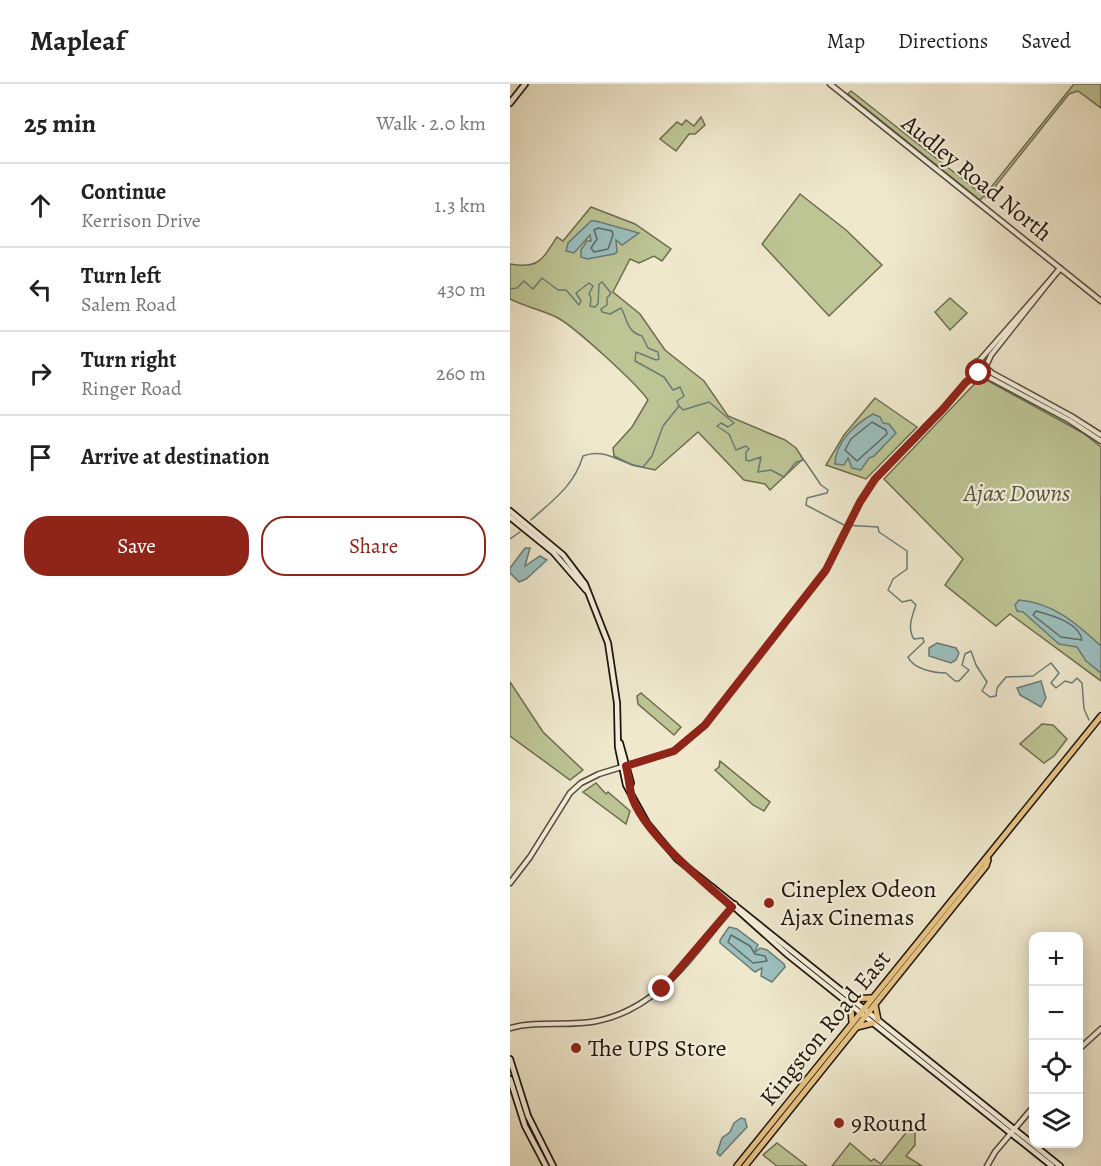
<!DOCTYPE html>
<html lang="en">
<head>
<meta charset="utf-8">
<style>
  body { margin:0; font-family:Alegreya,serif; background:#f2f2f2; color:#222 }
  .controls { position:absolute; right:18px; bottom:18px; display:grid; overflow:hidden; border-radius:12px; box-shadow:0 3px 15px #0003 }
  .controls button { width:54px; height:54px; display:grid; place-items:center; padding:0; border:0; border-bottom:2px solid #e0e0e0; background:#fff; color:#222; font:30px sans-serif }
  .stop { position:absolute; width:18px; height:18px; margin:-14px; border:4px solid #8f2418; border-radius:50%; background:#fff }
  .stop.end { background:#8f2418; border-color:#fff; box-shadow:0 2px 6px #0008 }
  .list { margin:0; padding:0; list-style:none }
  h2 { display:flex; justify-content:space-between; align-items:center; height:78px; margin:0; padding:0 24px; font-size:26px }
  h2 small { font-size:20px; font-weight:400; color:#767676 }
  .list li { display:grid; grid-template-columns:39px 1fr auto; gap:18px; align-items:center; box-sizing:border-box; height:84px; padding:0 24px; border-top:2px solid #e0e0e0 }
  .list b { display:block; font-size:22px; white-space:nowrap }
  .list p { margin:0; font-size:20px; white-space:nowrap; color:#767676 }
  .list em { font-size:20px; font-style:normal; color:#767676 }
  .actions { display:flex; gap:12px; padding:18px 24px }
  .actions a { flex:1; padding:14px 0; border:2px solid #8f2418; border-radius:24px; text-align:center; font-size:21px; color:#8f2418 }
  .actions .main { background:#8f2418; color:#fff }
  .icon { flex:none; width:33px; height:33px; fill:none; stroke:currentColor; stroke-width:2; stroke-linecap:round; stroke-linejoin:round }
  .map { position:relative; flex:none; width:591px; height:1082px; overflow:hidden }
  header { display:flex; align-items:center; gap:36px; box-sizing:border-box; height:84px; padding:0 30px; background:#fff; border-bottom:2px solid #e0e0e0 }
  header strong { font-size:28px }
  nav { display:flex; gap:33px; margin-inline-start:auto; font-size:21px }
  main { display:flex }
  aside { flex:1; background:#fff }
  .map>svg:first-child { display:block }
  .green { fill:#bdc595; stroke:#6e6d50; stroke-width:1.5 }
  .water { fill:#9cbfbe; stroke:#6a7b76; stroke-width:1.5 }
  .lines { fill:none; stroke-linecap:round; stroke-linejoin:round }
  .shore { stroke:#5d6a64; stroke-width:1.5 }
  .stream { stroke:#6a7b76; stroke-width:1.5 }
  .tertiary-casing { stroke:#524a3c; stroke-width:7 }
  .secondary-casing { stroke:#1e150b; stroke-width:8 }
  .primary-casing { stroke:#1e150b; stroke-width:8 }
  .tertiary { stroke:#f5f0de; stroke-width:4 }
  .secondary { stroke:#f5f0de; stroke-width:4.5 }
  .primary { stroke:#e8c486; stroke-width:5 }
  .route { stroke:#8f2418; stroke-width:8 }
  .poi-dot { fill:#8f2418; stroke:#f5f0de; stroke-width:2 }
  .labels { text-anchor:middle; stroke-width:4.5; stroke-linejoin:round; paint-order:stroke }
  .street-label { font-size:24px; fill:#1e150b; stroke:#f5f0de }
  .park-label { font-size:24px; font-style:italic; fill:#56533b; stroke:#f5f0de }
  .poi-label { font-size:24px; fill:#1e150b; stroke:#f5f0de; text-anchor:start }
</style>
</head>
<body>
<header>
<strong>Mapleaf</strong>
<nav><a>Map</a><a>Directions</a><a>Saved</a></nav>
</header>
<main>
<aside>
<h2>25 min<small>Walk · 2.0 km</small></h2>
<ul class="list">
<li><svg class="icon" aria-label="ahead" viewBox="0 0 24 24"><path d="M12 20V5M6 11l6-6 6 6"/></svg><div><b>Continue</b><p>Kerrison Drive</p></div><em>1.3 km</em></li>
<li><svg class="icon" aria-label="left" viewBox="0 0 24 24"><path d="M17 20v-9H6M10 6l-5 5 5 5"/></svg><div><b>Turn left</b><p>Salem Road</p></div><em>430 m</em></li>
<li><svg class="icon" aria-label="right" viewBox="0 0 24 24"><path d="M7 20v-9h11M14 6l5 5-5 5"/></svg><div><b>Turn right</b><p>Ringer Road</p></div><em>260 m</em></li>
<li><svg class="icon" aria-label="arrive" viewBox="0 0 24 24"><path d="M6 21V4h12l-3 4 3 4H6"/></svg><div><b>Arrive at destination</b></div></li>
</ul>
<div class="actions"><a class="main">Save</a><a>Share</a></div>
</aside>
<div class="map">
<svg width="591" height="1082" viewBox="0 0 591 1082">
  <rect width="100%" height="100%" fill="#efe8cd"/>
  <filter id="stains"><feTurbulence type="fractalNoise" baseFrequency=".00333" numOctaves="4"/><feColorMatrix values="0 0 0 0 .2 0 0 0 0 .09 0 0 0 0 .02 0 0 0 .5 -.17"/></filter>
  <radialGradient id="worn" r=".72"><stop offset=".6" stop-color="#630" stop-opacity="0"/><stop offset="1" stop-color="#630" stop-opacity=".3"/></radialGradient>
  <g class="green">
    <polygon points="564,0 591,0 591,24 568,7 559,10 476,114 474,112 470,116 338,10 341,7 474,112"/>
    <polygon points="191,33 195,41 185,50 179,50 166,67 150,55 167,38 172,41 176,36 184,42"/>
    <polygon points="290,110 336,146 372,181 319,232 252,160"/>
    <path d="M81,123L125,140L161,165L152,177L144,172L129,179L120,175L103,208L130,230L155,266L194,297L218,332L275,356L286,364L293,375L260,406L255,400L234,396L188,348L145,386L122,381L104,372L103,364L122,343L138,316C127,300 66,244 48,234C33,226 15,223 0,215V180C29,185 32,176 47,153L53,157Z"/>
    <polygon points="440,214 457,229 440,246 425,228"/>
    <polygon points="471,293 573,349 591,363 591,597 500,530 486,542 435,501 453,475 374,395"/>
    <polygon points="365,314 407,343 356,395 316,381 334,351"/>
    <polygon points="0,598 33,648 73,686 60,696 0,652"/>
    <polygon points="131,609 171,643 164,651 128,620 127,612"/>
    <polygon points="532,640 543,641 557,655 544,672 534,679 510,660"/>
    <polygon points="210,677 260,718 254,727 243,721 205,686 209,683"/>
    <polygon points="86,699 96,710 98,708 120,727 116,740 73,708"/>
    <polygon points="399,1045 405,1049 405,1061 396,1072 412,1082 322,1082 340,1059 361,1077 364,1075 371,1080"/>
    <polygon points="267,1059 297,1082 267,1082 253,1071"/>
  </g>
  <g class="water">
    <polygon points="81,137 86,137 129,149 112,161 106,156 107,168 104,170 77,175 71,173 71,166 77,157 81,157 80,151 64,169 56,167 58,159"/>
    <path d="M363,330L370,333L373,339L379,340L386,349L364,372L359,374L351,386L342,384L338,374L334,381L325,380C325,359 345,340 363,330Z"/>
    <polygon points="15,464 20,464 15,482 30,472 37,476 16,495 9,498 0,489 0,484"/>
    <path d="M509,516C544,519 567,540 591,562V589L576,577L567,563L549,560L513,528L507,527L505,521Z"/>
    <polygon points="427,559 446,564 449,569 446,576 441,579 419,572 419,564"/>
    <polygon points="531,597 536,614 531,623 510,611 507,604"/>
    <polygon points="219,843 227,845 248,861 244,869 250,864 257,866 274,880 275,883 262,898 251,892 252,884 245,888 210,859 210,856"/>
    <polygon points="231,1034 235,1035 237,1043 210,1072 207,1069 212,1054 220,1048 224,1039"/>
  </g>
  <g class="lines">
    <g class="shore">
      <polygon points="88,144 102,147 103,151 98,165 84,168 81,164 87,155 84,146"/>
      <polygon points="362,338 376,346 377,350 347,377 335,366 341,355"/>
      <path d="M526,527C540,531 569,538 572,556L551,553L523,531Z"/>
      <polygon points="221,851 240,862 245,870 255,872 257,877 243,879 218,858"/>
    </g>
    <g class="stream">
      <path d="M0,205L7,204L14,197L23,205L32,194L48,206H56L69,221L71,217L66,209L79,199L83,202L79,210L81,214L80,222L85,223L88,220L89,200L92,198L101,209L97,214V221L91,225L92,228L100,230L111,224C117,233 116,248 132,252L138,264L148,268L149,275L146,276L126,268L125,277L154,293L163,306L170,303L174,312L167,317L169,322L153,342L142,372L133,383C111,381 96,363 73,372C64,402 43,416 21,436"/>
      <path d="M169,322L173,326L199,318L224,339L218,343L211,339L207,342L219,350L226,366L236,362L239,365L236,368V376L239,377L251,373L248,388L261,386L274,393L286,378L294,376L311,401L318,406L317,409L297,414L296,421L334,441L368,443L369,448L397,467V485L383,495L378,506L392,518L401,516L406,521C402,532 397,545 404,555L413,554L414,558L398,573C403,585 424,589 436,589L445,597H449L459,586L452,581L455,570L461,567L466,581L477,598L472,607L480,613L486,612L487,604L496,593L523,592L541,579L549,589L541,599L546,604L555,597L562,599L567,594L572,599L574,625L579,636"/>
      <polyline points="0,455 10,448"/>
    </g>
    <defs>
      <g id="tertiary">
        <polyline points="320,0 591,217"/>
        <polyline points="470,276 550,185"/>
        <circle cx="469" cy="283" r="6"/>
        <polyline points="476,282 481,271 550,184"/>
        <polyline points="475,283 482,289 561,332 591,351"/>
        <polyline points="471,289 559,336 591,357"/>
        <polyline points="0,799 20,773 60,709 71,699 89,690 164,667 195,641 316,486 350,418 365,395 433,325 456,298 469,289"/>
        <path d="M0,944C30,936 58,943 87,937C152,924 184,867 225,820"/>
        <polyline points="568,966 591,945"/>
        <polyline points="477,1082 485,1068 524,1022"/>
      </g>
      <g id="secondary">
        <polyline points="0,19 15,0"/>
        <polyline points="0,427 53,471 75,500 98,559 107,619 108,663 116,701 137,739 167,775 550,1082"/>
        <polyline points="0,433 43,468 76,506"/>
        <polyline points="110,659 121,699 119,704"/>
        <polyline points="202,803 278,871 542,1082"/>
        <polyline points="0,975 18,1032 43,1082"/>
        <polyline points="0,995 15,1042 36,1082"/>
      </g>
      <g id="primary">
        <polyline points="340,915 361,914"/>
        <polyline points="337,918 341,925 342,938"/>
        <polyline points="365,921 368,936"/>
        <polyline points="347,943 363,939"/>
        <polyline points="227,1082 591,632"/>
        <polyline points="235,1082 476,782 478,776"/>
      </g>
    </defs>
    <use href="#tertiary" class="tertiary-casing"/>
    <use href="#secondary" class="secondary-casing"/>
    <use href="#primary" class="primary-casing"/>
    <use href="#tertiary" class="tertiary"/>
    <use href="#secondary" class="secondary"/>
    <use href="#primary" class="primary"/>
  </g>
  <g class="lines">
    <path class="route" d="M152,905L222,823C195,799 123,741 120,704C119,697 118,690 116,682L164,667L195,641L316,486L350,418L365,395L433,325L456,298L469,289"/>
  </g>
  <g class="poi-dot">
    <circle cx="259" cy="819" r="6"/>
    <circle cx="66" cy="964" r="6"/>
    <circle cx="329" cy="1039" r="6"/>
  </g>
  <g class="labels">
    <g class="street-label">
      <text transform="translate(467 94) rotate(39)" y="8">Audley Road North</text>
      <text transform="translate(315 944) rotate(-51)" y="8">Kingston Road East</text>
    </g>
    <g class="park-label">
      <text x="507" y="417">Ajax Downs</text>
    </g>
    <g class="poi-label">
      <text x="271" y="813">Cineplex Odeon<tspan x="271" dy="28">Ajax Cinemas</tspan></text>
      <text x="78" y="972">The UPS Store</text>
      <text x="341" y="1047">9Round</text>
    </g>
  </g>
  <rect width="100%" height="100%" filter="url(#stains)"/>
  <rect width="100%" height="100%" fill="url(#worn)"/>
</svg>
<div class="controls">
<button>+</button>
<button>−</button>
<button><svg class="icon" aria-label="locate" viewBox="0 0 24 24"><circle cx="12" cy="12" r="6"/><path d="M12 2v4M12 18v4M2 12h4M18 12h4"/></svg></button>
<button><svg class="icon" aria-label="layers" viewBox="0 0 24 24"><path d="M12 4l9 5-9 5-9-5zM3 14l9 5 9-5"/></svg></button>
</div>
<div class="stop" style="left:469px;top:289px"></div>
<div class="stop end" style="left:152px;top:905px"></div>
</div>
</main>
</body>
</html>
